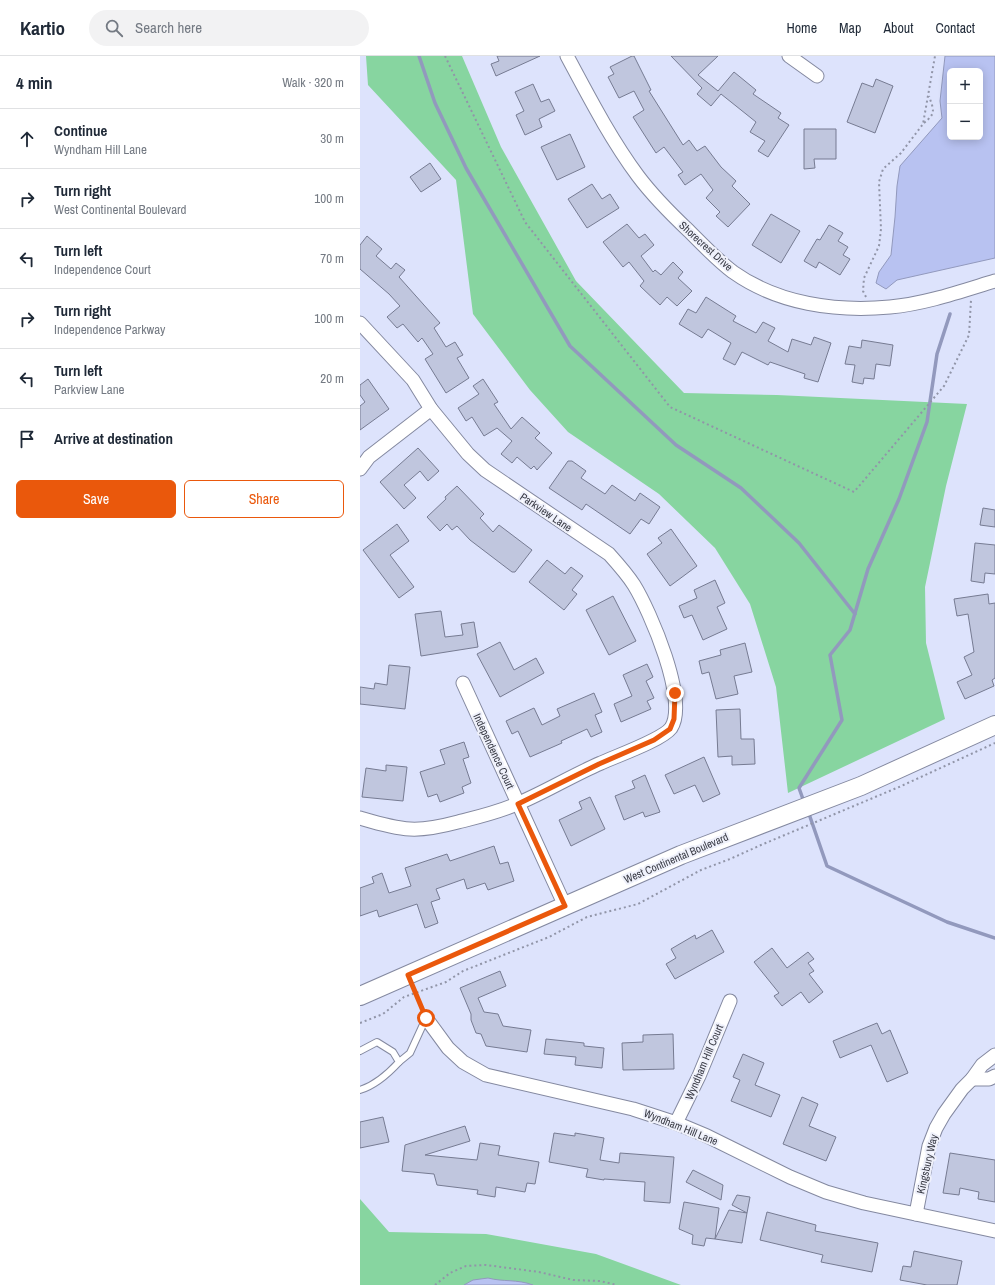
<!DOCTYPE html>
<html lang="en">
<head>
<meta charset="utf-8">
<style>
  body { margin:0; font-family:"Archivo Narrow",sans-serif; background:#f2f2f3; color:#1f2937 }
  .controls { position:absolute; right:12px; top:12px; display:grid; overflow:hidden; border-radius:6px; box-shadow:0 2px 10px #0003 }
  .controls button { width:36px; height:36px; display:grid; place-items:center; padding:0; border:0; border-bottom:1px solid #e0e1e3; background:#fff; color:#1f2937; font:20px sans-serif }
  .stop { position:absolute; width:12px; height:12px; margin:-9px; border:3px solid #ea580c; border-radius:50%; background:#fff }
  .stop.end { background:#ea580c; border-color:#fff; box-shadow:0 1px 4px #0008 }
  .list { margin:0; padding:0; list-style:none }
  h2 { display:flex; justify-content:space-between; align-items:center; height:52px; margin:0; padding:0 16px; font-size:17px }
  h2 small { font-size:13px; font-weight:400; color:#747a83 }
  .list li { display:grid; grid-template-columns:26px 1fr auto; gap:12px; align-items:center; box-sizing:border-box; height:60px; padding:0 16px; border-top:1px solid #e0e1e3 }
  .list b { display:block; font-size:15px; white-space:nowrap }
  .list p { margin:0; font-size:13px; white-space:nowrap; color:#747a83 }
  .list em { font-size:13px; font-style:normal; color:#747a83 }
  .actions { display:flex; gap:8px; padding:12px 16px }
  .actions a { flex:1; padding:9px 0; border:1px solid #ea580c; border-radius:6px; text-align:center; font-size:14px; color:#ea580c }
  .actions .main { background:#ea580c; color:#fff }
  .icon { flex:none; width:22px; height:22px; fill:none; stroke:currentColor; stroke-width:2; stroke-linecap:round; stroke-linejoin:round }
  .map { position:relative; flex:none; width:635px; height:1229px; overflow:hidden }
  header { display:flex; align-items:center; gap:24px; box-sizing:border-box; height:56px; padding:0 20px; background:#fff; border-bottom:1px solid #e0e1e3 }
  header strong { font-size:19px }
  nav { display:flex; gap:22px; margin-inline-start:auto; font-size:14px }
  .search { width:280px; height:36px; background:#f2f2f3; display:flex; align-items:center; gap:10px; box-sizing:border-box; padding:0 14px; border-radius:22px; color:#747a83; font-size:15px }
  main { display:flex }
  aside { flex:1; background:#fff }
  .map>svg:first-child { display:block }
  .green { fill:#87d5a0 }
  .water { fill:#b8c2f1; stroke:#9299bd; fill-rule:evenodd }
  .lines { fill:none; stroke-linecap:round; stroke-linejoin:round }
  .stream { stroke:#9299bd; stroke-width:3.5 }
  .building { fill:#c0c6de; stroke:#767b92 }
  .service-casing { stroke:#8489a0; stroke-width:8 }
  .minor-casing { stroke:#8489a0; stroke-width:15 }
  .secondary-casing { stroke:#8489a0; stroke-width:20 }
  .path { stroke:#9195a8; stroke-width:2; stroke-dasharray:2 3; stroke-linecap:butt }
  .service { stroke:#fff; stroke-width:6 }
  .minor { stroke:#fff; stroke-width:13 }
  .secondary { stroke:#fff; stroke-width:18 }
  .route { stroke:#ea580c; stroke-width:5 }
  .labels { text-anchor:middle; stroke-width:4; stroke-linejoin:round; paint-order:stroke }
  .street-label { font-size:11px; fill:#383a44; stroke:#eff1fb }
</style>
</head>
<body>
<header>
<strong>Kartio</strong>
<div class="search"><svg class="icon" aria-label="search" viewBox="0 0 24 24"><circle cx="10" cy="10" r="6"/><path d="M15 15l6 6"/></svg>Search here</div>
<nav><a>Home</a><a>Map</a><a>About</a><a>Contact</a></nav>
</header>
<main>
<aside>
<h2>4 min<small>Walk · 320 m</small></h2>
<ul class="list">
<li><svg class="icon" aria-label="ahead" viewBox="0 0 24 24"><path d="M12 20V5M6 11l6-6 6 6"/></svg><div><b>Continue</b><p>Wyndham Hill Lane</p></div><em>30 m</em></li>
<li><svg class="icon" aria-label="right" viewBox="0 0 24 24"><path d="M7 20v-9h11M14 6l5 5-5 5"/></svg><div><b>Turn right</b><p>West Continental Boulevard</p></div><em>100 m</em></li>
<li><svg class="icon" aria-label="left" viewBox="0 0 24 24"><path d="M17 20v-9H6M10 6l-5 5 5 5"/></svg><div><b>Turn left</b><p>Independence Court</p></div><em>70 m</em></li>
<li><svg class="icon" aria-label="right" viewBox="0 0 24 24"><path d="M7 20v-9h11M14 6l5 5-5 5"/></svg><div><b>Turn right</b><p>Independence Parkway</p></div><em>100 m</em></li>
<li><svg class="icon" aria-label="left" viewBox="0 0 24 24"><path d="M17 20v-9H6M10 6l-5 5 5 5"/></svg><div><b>Turn left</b><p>Parkview Lane</p></div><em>20 m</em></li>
<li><svg class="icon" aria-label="arrive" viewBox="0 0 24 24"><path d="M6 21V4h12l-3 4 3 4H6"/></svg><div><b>Arrive at destination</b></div></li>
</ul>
<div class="actions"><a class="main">Save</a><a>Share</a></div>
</aside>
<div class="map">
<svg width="635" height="1229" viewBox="0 0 635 1229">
  <rect width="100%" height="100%" fill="#dde3fc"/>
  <g class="green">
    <polygon points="6,0 102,0 141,91 216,225 324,337 417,339 607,348 586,430 565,531 566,587 585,663 428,737 416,631 390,548 355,492 299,438 208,376 170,334 113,258 96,124 8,29"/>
    <polygon points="0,1143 29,1176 126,1178 236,1198 321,1229 0,1229"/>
  </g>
  <g class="water">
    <path d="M585,0H635V202L537,224L526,233L516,227L519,216L531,199L535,161L537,130L540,110L582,62L580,45ZM590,15H620V81H590Z"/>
    <path d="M128,1222C143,1226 157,1223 173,1229H104L113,1224Z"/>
  </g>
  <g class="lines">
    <g class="stream">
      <polyline points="59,0 75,47 106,112 210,290 316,389 381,432 439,487 495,558"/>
      <polyline points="444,746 439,732 482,664 470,599 490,574 508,513 539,443 567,366 577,298 590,258"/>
      <polyline points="448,755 467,810 587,866 635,882"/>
    </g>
  </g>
  <g class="building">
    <polygon points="137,0 180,0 136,20 131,8 139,5"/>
    <polygon points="272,0 274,0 291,34 289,35 323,89 329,84 337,95 345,90 361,111 376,125 372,130 390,148 368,171 356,160 360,156 346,142 353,134 341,118 325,129 318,119 323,116 304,91 296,97 273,61 284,54 274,35 259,42 248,21 254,18 250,11"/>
    <polygon points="311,0 358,0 338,19 358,35 374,16 396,34 393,38 421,57 418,62 429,69 408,101 398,95 405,85 390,76 396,66 361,38 351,50 337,38 342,32"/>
    <polygon points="516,23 533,30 515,77 487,66 502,27 513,31"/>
    <polygon points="173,28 181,46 189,43 195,55 179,63 182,71 165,79 156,59 164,55 155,36"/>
    <polygon points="444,73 476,73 476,103 454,103 455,112 444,113"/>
    <polygon points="210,78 225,111 197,124 181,91"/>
    <polygon points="70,107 81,123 61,136 50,121"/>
    <polygon points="232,128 242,143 250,138 259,152 227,172 208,143"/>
    <polygon points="411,158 440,175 421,207 392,189"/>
    <polygon points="267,168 279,182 285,178 294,189 281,200 293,216 295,214 301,219 313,206 323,216 318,222 332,235 317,250 307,241 300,249 280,230 284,225 269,206 263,211 243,186"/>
    <polygon points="469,169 483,177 478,185 488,191 483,199 490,203 480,219 459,206 456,212 444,205 457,183 460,184"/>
    <polygon points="7,180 22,193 16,200 31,213 36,207 45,214 39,221 80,267 74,272 86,291 95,286 103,299 97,302 109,322 86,337 65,303 73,298 62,282 58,286 43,268 37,272 27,261 40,250 29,238 0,213 0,189"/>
    <polygon points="346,241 376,260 373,265 396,277 403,266 415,272 408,285 428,296 432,283 451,289 454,281 471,287 458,326 444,322 445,318 410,306 408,309 382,296 375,309 363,303 371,287 348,273 342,282 319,268 328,253 336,257"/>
    <polygon points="502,284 533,289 530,310 516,308 514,323 504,322 503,328 492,326 495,309 485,308 489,290 501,292"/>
    <polygon points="8,323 29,353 0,374 0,350 5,346 0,339 0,329"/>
    <polygon points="123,323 138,346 134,348 151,373 162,361 180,377 175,382 192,397 177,414 174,410 171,413 157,401 152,407 141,398 152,385 137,372 124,380 112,361 106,365 98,352 119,338 113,330"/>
    <polygon points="58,392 79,415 68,425 60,415 44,429 56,442 44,453 20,426"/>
    <polygon points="208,405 212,405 226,415 221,422 245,438 252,429 275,445 280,437 300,451 289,468 281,463 270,478 226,448 222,454 189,432"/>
    <polygon points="97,430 124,458 120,462 133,476 139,469 172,494 155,516 152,516 110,484 97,470 92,474 87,468 80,475 67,461 86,443 85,441"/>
    <polygon points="623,452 635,454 635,471 620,469"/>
    <polygon points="37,468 49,485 30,499 54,531 39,542 3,494"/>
    <polygon points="311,473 337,510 310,530 287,498 302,487 298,482"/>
    <polygon points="615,487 635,489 635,518 625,517 624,527 611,525"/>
    <polygon points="187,504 205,518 211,511 223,520 212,534 217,538 204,554 169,526"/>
    <polygon points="355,524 365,547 357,551 367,573 343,584 332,559 324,562 319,550 337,542 334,534"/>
    <polygon points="628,538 629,548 635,547 635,622 632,624 634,630 605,643 597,626 612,619 604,601 614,596 608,558 597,560 594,543"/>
    <polygon points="253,540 276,585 249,599 226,554"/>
    <polygon points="81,555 85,581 103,579 101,568 114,566 118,591 61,600 55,558"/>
    <polygon points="140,586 154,614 176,602 184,617 140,641 117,598"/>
    <polygon points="385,587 392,616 374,620 378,638 356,643 349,616 342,618 339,605 361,599 360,594"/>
    <polygon points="287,608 293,621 286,625 294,642 287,645 291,653 261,666 254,648 272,640 263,619"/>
    <polygon points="29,609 50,611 45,653 0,648 0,631 14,633 15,627 27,629"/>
    <polygon points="234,637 242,656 235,659 242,676 231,681 227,673 201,685 202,687 170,701 158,675 152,678 146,665 174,652 182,669 200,660 197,653"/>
    <polygon points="380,653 381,683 394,683 395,708 372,709 372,700 358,701 356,654"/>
    <polygon points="104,686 109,701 103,703 111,727 102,731 104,737 80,746 77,738 68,741 60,716 85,708 80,694"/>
    <polygon points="344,701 360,738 343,746 335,729 314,738 305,719"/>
    <polygon points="26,709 47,711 43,745 2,741 6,712 26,715"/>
    <polygon points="285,719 300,756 285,761 283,756 264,764 255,740 275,732 272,725"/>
    <polygon points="230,741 245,773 211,790 199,764 222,753 219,746"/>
    <polygon points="134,790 140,808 148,806 154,825 128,834 125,827 107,833 104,823 76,833 80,843 71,846 78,867 65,872 57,848 19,861 17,854 0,860 0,832 14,827 12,821 22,817 29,837 51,830 45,812 87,798 90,805"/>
    <polygon points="352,874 364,896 315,923 306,908 316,902 311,893 335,879 336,883"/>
    <polygon points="412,892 427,912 448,896 454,903 448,907 454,915 449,918 463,936 449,947 441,936 422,950 414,940 419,937 394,906"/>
    <polygon points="140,915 146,930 118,942 124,956 138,958 143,970 171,974 167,996 126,990 121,978 116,977 111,964 111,958 100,932"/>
    <polygon points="517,967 522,978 530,974 548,1017 527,1026 511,989 480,1002 473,985"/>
    <polygon points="313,978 314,1013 263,1014 262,987 283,986 283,979"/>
    <polygon points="186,983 224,987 224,990 244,992 242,1012 215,1009 216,1001 184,998"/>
    <polygon points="383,998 404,1007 395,1029 420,1039 411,1061 371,1045 380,1024 373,1021"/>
    <polygon points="442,1041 458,1048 449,1070 476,1081 466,1105 423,1088"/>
    <polygon points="23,1061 29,1086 0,1092 0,1066"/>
    <polygon points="105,1070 110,1085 65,1099 117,1104 120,1087 140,1090 138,1099 179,1106 175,1128 167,1127 165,1136 136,1131 135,1141 117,1138 118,1134 77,1129 74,1118 42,1115 45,1089"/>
    <polygon points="194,1077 215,1080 215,1077 244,1082 240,1104 259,1107 260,1097 314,1101 310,1147 284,1145 285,1126 244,1123 244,1124 226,1121 228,1113 189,1106"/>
    <polygon points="590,1097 635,1104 635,1146 618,1143 619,1136 600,1132 599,1139 583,1137"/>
    <polygon points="333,1114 363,1129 361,1144 326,1126"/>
    <polygon points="377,1139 390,1141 387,1157 372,1149"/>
    <polygon points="324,1146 359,1152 355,1183 346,1182 344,1190 332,1188 333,1179 319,1173"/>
    <polygon points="369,1154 387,1157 382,1187 355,1183"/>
    <polygon points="407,1156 456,1169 455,1175 518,1187 512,1216 461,1206 463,1199 400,1184"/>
    <polygon points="554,1195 602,1205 597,1229 567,1229 540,1224 543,1210 551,1211"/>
  </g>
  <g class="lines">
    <defs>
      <g id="service">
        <path d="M0,995L17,986L33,996L39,1006C28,1018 16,1029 0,1034"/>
        <polyline points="39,1006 50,997 66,962"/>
      </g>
      <g id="minor">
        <path d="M207,0C229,41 250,82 278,120C293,140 311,158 329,175C343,189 357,204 373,216C418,248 476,256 530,251C565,248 602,235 635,225"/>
        <polyline points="429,0 457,20"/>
        <path d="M0,267L53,324L71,353L108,398L125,414L249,498C258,508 267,518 274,529C290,555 329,645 311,672C302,684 256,700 241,707C213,719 187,735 159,747C140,756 118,761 98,766C83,770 66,774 50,773C33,772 17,767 0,762"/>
        <polyline points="0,413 9,401 71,353"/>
        <polyline points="103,627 205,850"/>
        <polyline points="66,962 88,992 103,1006 126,1019 273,1053 316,1067 347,1080 430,1121 466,1136 504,1147 635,1175"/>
        <polyline points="612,1023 629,1023 635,1020"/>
        <polyline points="316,1067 339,1020 370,945"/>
        <polyline points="556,1158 569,1090 576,1072 584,1058 602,1033 612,1023 622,1009 635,999"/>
      </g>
      <polyline id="secondary" points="0,940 321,799 501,730 635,669"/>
    </defs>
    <use href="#service" class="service-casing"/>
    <use href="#minor" class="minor-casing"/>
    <use href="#secondary" class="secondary-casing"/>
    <g class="path">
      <polyline points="85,0 165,166 310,351 494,436 584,330 609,279 611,244"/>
      <path d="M564,67C576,57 574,55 569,40"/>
      <polyline points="506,241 503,235 504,222 519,190 521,173 519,126 523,113 541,97 563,68 575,0"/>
      <polyline points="53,931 61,951"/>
      <polyline points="0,967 23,958 44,941 86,926 103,915 189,881 227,861 278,848 341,814 370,803 401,789 539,731 635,687"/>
      <polyline points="75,1229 90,1217 106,1210 126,1209 179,1216 213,1224 240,1225 257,1229"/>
    </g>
    <use href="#service" class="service"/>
    <use href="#minor" class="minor"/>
    <use href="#secondary" class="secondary"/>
  </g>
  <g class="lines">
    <polyline class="route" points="66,962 48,919 205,850 158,748 239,708 294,684 310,673 314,663 315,637"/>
  </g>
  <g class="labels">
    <g class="street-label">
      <text transform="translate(346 190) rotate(42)" y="4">Shorecrest Drive</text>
      <text transform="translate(186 456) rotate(34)" y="4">Parkview Lane</text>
      <text transform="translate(134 695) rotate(65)" y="4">Independence Court</text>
      <text transform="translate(316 802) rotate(-23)" y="4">West Continental Boulevard</text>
      <text transform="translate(344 1006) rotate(-67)" y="4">Wyndham Hill Court</text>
      <text transform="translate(321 1071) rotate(22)" y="4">Wyndham Hill Lane</text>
      <text transform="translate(567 1108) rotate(-77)" y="4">Kingsbury Way</text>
    </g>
  </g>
</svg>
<div class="controls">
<button>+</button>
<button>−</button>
</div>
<div class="stop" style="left:66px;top:962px"></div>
<div class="stop end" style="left:315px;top:637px"></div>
</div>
</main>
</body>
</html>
